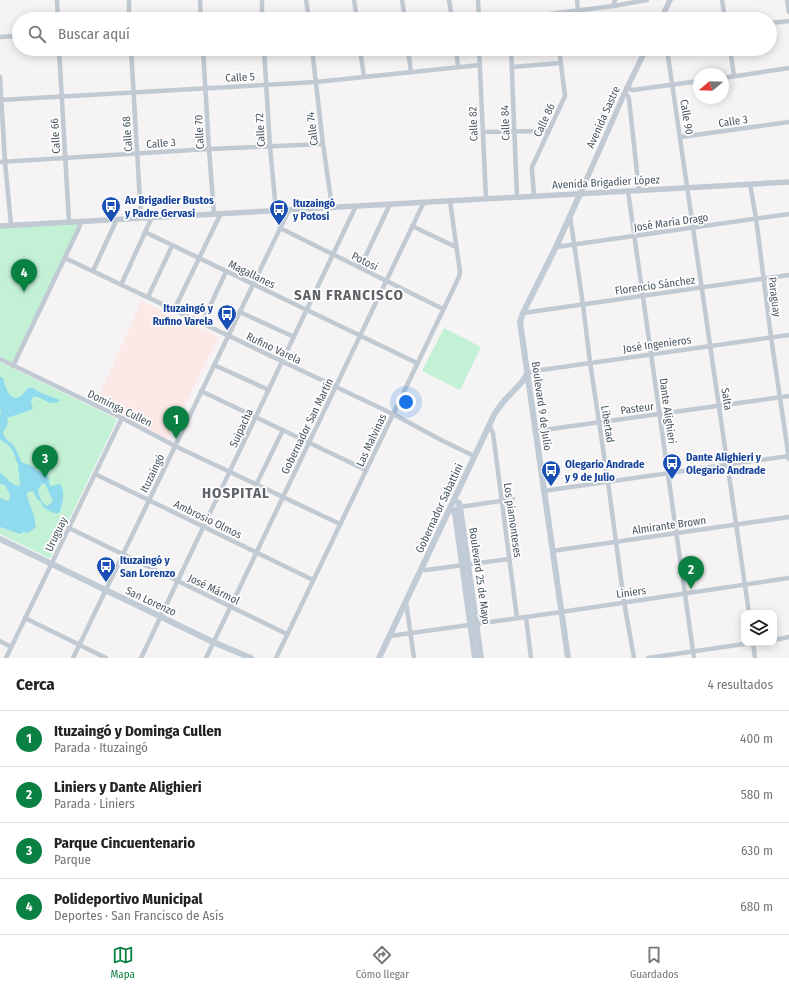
<!DOCTYPE html>
<html lang="es">
<head>
<meta charset="utf-8">
<style>
  body { margin:0; font-family:"Fira Sans Condensed",sans-serif; background:#f2f2f2; color:#222 }
  .controls { position:absolute; right:12px; bottom:12px; display:grid; overflow:hidden; border-radius:8px; box-shadow:0 2px 10px #0003 }
  .controls button { width:36px; height:36px; display:grid; place-items:center; padding:0; border:0; border-bottom:1px solid #e0e0e0; background:#fff; color:#222; font:20px sans-serif }
  .compass { position:absolute; left:693px; top:68px; width:36px; height:36px; border-radius:50%; background:#fff; box-shadow:0 2px 10px #0003; rotate:251deg }
  .you { position:absolute; left:406px; top:402px; width:14px; height:14px; margin:-10px; border:3px solid #fff; border-radius:50%; background:#1a73e8; box-shadow:0 0 0 6px #1a73e833 }
  .badge { display:grid; place-items:center; width:26px; height:26px; border-radius:50%; background:#0b8043; color:#fff; font-size:13px; font-weight:700 }
  .pin { position:absolute; translate:-50% -33px; filter:drop-shadow(0 1px 2px #0008) }
  .pin::after { content:''; position:absolute; top:21px; width:14px; height:12px; background:inherit; clip-path:polygon(0 0,100% 0,50% 100%) }
  .list { margin:0; padding:0; list-style:none }
  h2 { display:flex; justify-content:space-between; align-items:center; height:52px; margin:0; padding:0 16px; font-size:17px }
  h2 small { font-size:13px; font-weight:400; color:#767676 }
  .list li { display:grid; grid-template-columns:26px 1fr auto; gap:12px; align-items:center; box-sizing:border-box; height:56px; padding:0 16px; border-top:1px solid #e0e0e0 }
  .list b { display:block; font-size:15px; white-space:nowrap }
  .list p { margin:0; font-size:13px; white-space:nowrap; color:#767676 }
  .list em { font-size:13px; font-style:normal; color:#767676 }
  .icon { flex:none; width:22px; height:22px; fill:none; stroke:currentColor; stroke-width:2; stroke-linecap:round; stroke-linejoin:round }
  .map { position:relative; flex:none; width:789px; height:658px; overflow:hidden }
  .search { position:absolute; background:#fff; box-shadow:0 2px 10px #0003; left:12px; right:12px; top:12px; height:44px; display:flex; align-items:center; gap:10px; box-sizing:border-box; padding:0 14px; border-radius:22px; color:#767676; font-size:15px }
  .sheet { height:276px; background:#fff }
  nav { display:flex; justify-content:space-around; align-items:center; box-sizing:border-box; height:56px; border-top:1px solid #e0e0e0; background:#fff; font-size:11px; color:#767676 }
  nav a { display:grid; justify-items:center; gap:2px }
  nav .on { color:#0b8043 }
  .map>svg:first-child { display:block }
  .medical { fill:#fce8e6 }
  .green { fill:#c3f1d5 }
  .water { fill:#90daee; fill-rule:evenodd }
  .lines { fill:none; stroke-linecap:round; stroke-linejoin:round }
  .minor { stroke:#c1cad2; stroke-width:4.5 }
  .tertiary { stroke:#c1cad2; stroke-width:5.5 }
  .secondary { stroke:#c1cbd6; stroke-width:6 }
  .labels { text-anchor:middle; stroke-width:3.5; stroke-linejoin:round; paint-order:stroke }
  .street-label { font-size:11px; fill:#4a5661; stroke:#fff }
  .transit-label { font-size:11px; font-weight:bold; fill:#164399; stroke:#fff; text-anchor:start }
  .district-label { font-size:15px; font-weight:bold; letter-spacing:1px; fill:#5f6368; stroke:#fff }
</style>
</head>
<body>
<div class="map">
<svg width="789" height="658" viewBox="0 0 789 658">
  <rect width="100%" height="100%" fill="#f5f3f3"/>
  <polygon class="medical" points="142,301 218,337 168,440 96,402"/>
  <g class="green">
    <polygon points="81,221 13,366 0,359 0,226"/>
    <polygon points="444,328 481,347 460,390 422,371"/>
    <polygon points="0,362 115,418 117,420 51,557 49,558 0,534"/>
  </g>
  <path class="water" d="M0,377H1L3,378C5,386 10,404 21,396C24,394 26,390 28,388H33L41,393L60,400L58,402L50,403L40,398L34,396C31,399 30,404 33,407L31,410L27,411L25,412L7,418C9,426 6,426 3,433C6,441 10,441 14,446C17,451 20,457 21,462C29,465 32,464 37,471L44,470C49,475 49,480 50,486H51L60,484C66,492 62,503 60,512L57,514L47,510L45,508L43,507L41,502L37,499L33,491L28,492L27,494V496L34,516L36,527L28,533L23,532L20,534L0,527V497L2,499L8,501H9L10,495L5,485L0,484V473C7,477 10,485 19,486L20,484L18,465L13,451L8,445L0,439V416L1,413L0,408ZM42,484H45L53,501L47,506C42,503 38,495 38,489Z"/>
  <g class="lines">
    <g class="minor">
      <polyline points="57,0 58,19"/>
      <polyline points="129,0 129,19"/>
      <polyline points="200,0 201,19"/>
      <polyline points="262,0 262,19"/>
      <polyline points="306,0 309,19"/>
      <polyline points="354,0 357,19"/>
      <polyline points="402,0 405,19"/>
      <polyline points="449,0 452,19"/>
      <polyline points="478,0 479,19"/>
      <polyline points="577,0 578,10"/>
      <polyline points="722,0 725,19"/>
      <polyline points="787,0 789,12"/>
      <polyline points="613,6 615,0"/>
      <polyline points="288,19 309,17"/>
      <polyline points="510,19 613,6 647,0"/>
      <polyline points="770,23 789,21"/>
      <polyline points="0,37 19,36"/>
      <polyline points="59,49 69,222"/>
      <polyline points="131,49 141,218"/>
      <polyline points="203,49 209,149 214,214"/>
      <polyline points="264,49 270,147 276,210"/>
      <polyline points="312,49 323,144 332,207"/>
      <polyline points="360,49 364,77"/>
      <polyline points="408,49 411,72"/>
      <polyline points="456,49 458,67"/>
      <polyline points="479,49 486,199"/>
      <polyline points="511,49 517,197"/>
      <polyline points="667,49 749,613"/>
      <polyline points="730,49 734,76"/>
      <polyline points="512,67 561,63"/>
      <polyline points="0,77 5,162 11,225"/>
      <polyline points="723,78 789,68"/>
      <polyline points="627,88 633,90 699,81"/>
      <polyline points="625,94 628,96 629,99 639,191"/>
      <polyline points="0,100 316,82 480,65"/>
      <polyline points="483,132 549,131"/>
      <polyline points="681,137 789,122"/>
      <polyline points="0,162 209,149 323,144"/>
      <polyline points="750,184 756,218 771,337 789,459"/>
      <polyline points="628,191 694,658"/>
      <polyline points="534,196 532,170 532,167 565,96 559,49"/>
      <polyline points="570,216 583,305 590,362 608,482 624,602 634,658"/>
      <polyline points="412,226 456,247"/>
      <polyline points="280,228 443,309"/>
      <polyline points="145,232 417,363"/>
      <polyline points="556,247 789,214"/>
      <polyline points="65,258 393,414 441,440 474,456"/>
      <polyline points="360,268 390,204"/>
      <polyline points="93,271 117,219"/>
      <polyline points="121,285 152,217"/>
      <polyline points="148,297 172,246"/>
      <polyline points="174,310 221,213"/>
      <polyline points="240,312 294,337"/>
      <polyline points="523,313 789,275"/>
      <polyline points="202,323 226,272"/>
      <polyline points="0,359 122,418 175,446 340,524"/>
      <polyline points="214,365 269,390"/>
      <polyline points="13,366 79,228 81,221"/>
      <polyline points="527,374 534,371 789,335"/>
      <polyline points="201,391 366,470"/>
      <polyline points="489,425 493,433 517,618"/>
      <polyline points="536,431 789,396"/>
      <polyline points="95,474 313,580"/>
      <polyline points="256,485 283,430"/>
      <polyline points="543,491 789,456"/>
      <polyline points="454,512 457,508 460,507 513,499"/>
      <polyline points="69,528 287,634"/>
      <polyline points="552,551 789,517"/>
      <polyline points="422,569 426,570 509,559"/>
      <polyline points="406,602 414,658"/>
      <polyline points="526,617 531,658"/>
      <polyline points="25,618 106,658"/>
      <polyline points="390,636 561,612 789,578"/>
      <polyline points="774,640 789,637"/>
      <polyline points="0,641 11,647"/>
      <polyline points="753,643 755,658"/>
      <polyline points="6,658 122,418"/>
      <polyline points="73,658 289,210"/>
      <polyline points="141,658 356,206"/>
      <polyline points="206,658 424,202"/>
      <polyline points="276,658 459,277 460,272 450,201"/>
      <polyline points="648,658 751,643"/>
    </g>
    <g class="tertiary">
      <polyline points="661,19 670,0"/>
      <polyline points="580,194 626,90 646,49"/>
      <polyline points="0,226 789,182"/>
    </g>
    <g class="secondary">
      <polyline points="454,500 459,503 460,507 481,658"/>
      <polyline points="450,509 455,513 475,658"/>
      <polyline points="0,539 213,642 251,658"/>
      <polyline points="379,658 495,413 503,402 522,382 527,374"/>
      <polyline points="568,658 520,322 523,313 556,247 580,194"/>
    </g>
  </g>
  <defs>
    <symbol id="bus-pin" viewBox="-11 -11 22 30"><path d="M0 17L-7.5 6A9.5 9.5 0 1 1 7.5 6Z" fill="#1a4fb4" stroke="#fff"/><path d="M-5-6H5V4H4V6H2V4H-2V6H-4V4H-5ZM-3.5-4V0h7V-4ZM-3.5 1.2v1.5H-2V1.2ZM2 1.2v1.5H3.5V1.2Z" fill="#fff"/></symbol>
  </defs>
  <g fill-rule="evenodd">
    <use href="#bus-pin" x="100" y="195" width="22" height="30"/>
    <use href="#bus-pin" x="268" y="198" width="22" height="30"/>
    <use href="#bus-pin" x="216" y="303" width="22" height="30"/>
    <use href="#bus-pin" x="661" y="452" width="22" height="30"/>
    <use href="#bus-pin" x="540" y="459" width="22" height="30"/>
    <use href="#bus-pin" x="95" y="555" width="22" height="30"/>
  </g>
  <g class="labels">
    <g class="street-label">
      <text transform="translate(240 77) rotate(-3)" y="4">Calle 5</text>
      <text transform="translate(603 117) rotate(-66)" y="4">Avenida Sastre</text>
      <text transform="translate(687 117) rotate(81)" y="4">Calle 90</text>
      <text transform="translate(544 120) rotate(-65)" y="4">Calle 86</text>
      <text transform="translate(733 121) rotate(-8)" y="4">Calle 3</text>
      <text transform="translate(505 123) rotate(-92)" y="4">Calle 84</text>
      <text transform="translate(473 124) rotate(-92)" y="4">Calle 82</text>
      <text transform="translate(312 129) rotate(-97)" y="4">Calle 74</text>
      <text transform="translate(260 130) rotate(-93)" y="4">Calle 72</text>
      <text transform="translate(199 132) rotate(-93)" y="4">Calle 70</text>
      <text transform="translate(127 134) rotate(-94)" y="4">Calle 68</text>
      <text transform="translate(55 136) rotate(-93)" y="4">Calle 66</text>
      <text transform="translate(161 143) rotate(-4)" y="4">Calle 3</text>
      <text transform="translate(606 182) rotate(-3)" y="4">Avenida Brigadier López</text>
      <text transform="translate(671 222) rotate(-8)" y="4">José María Drago</text>
      <text transform="translate(365 261) rotate(26)" y="4">Potosi</text>
      <text transform="translate(252 274) rotate(26)" y="4">Magallanes</text>
      <text transform="translate(655 285) rotate(-8)" y="4">Florencio Sánchez</text>
      <text transform="translate(775 297) rotate(83)" y="4">Paraguay</text>
      <text transform="translate(657 344) rotate(-8)" y="4">José Ingenieros</text>
      <text transform="translate(274 348) rotate(25)" y="4">Rufino Varela</text>
      <text transform="translate(727 399) rotate(81)" y="4">Salta</text>
      <text transform="translate(542 406) rotate(82)" y="4">Boulevard 9 de Julio</text>
      <text transform="translate(120 408) rotate(26)" y="4">Dominga Cullen</text>
      <text transform="translate(637 408) rotate(-8)" y="4">Pasteur</text>
      <text transform="translate(668 411) rotate(82)" y="4">Dante Alighieri</text>
      <text transform="translate(608 424) rotate(81)" y="4">Libertad</text>
      <text transform="translate(307 426) rotate(-64)" y="4">Gobernador San Martín</text>
      <text transform="translate(241 428) rotate(-65)" y="4">Suipacha</text>
      <text transform="translate(371 440) rotate(-65)" y="4">Las Malvinas</text>
      <text transform="translate(152 473) rotate(-64)" y="4">Ituzaingó</text>
      <text transform="translate(439 508) rotate(-65)" y="4">Gobernador Sabattini</text>
      <text transform="translate(208 519) rotate(26)" y="4">Ambrosio Olmos</text>
      <text transform="translate(513 520) rotate(82)" y="4">Los piamonteses</text>
      <text transform="translate(669 525) rotate(-8)" y="4">Almirante Brown</text>
      <text transform="translate(56 534) rotate(-64)" y="4">Uruguay</text>
      <text transform="translate(480 576) rotate(82)" y="4">Boulevard 25 de Mayo</text>
      <text transform="translate(214 589) rotate(26)" y="4">José Mármol</text>
      <text transform="translate(631 592) rotate(-8)" y="4">Liniers</text>
      <text transform="translate(151 601) rotate(25)" y="4">San Lorenzo</text>
    </g>
    <g class="transit-label">
      <text x="125" y="204">Av Brigadier Bustos<tspan x="125" dy="13">y Padre Gervasi</tspan></text>
      <text x="293" y="207">Ituzaingó<tspan x="293" dy="13">y Potosi</tspan></text>
      <text x="213" y="312" text-anchor="end">Ituzaingó y<tspan x="213" dy="13">Rufino Varela</tspan></text>
      <text x="686" y="461">Dante Alighieri y<tspan x="686" dy="13">Olegario Andrade</tspan></text>
      <text x="565" y="468">Olegario Andrade<tspan x="565" dy="13">y 9 de Julio</tspan></text>
      <text x="120" y="564">Ituzaingó y<tspan x="120" dy="13">San Lorenzo</tspan></text>
    </g>
    <g class="district-label">
      <text x="349" y="300">SAN FRANCISCO</text>
      <text x="236" y="498">HOSPITAL</text>
    </g>
  </g>
</svg>
<div class="controls">
<button><svg class="icon" aria-label="layers" viewBox="0 0 24 24"><path d="M12 4l9 5-9 5-9-5zM3 14l9 5 9-5"/></svg></button>
</div>
<svg class="compass" viewBox="-18 -18 36 36"><path d="M0-13l5 13h-10z" fill="#e53935"/><path d="M0 13l5-13h-10z" fill="#767676"/></svg>
<div class="you"></div>
<div class="pin badge" style="left:176px;top:439px">1</div>
<div class="pin badge" style="left:691px;top:589px">2</div>
<div class="pin badge" style="left:45px;top:478px">3</div>
<div class="pin badge" style="left:24px;top:292px">4</div>
<div class="search"><svg class="icon" aria-label="search" viewBox="0 0 24 24"><circle cx="10" cy="10" r="6"/><path d="M15 15l6 6"/></svg>Buscar aquí</div>
</div>
<section class="sheet">
<h2>Cerca<small>4 resultados</small></h2>
<ul class="list">
<li><span class="badge">1</span><div><b>Ituzaingó y Dominga Cullen</b><p>Parada · Ituzaingó</p></div><em>400 m</em></li>
<li><span class="badge">2</span><div><b>Liniers y Dante Alighieri</b><p>Parada · Liniers</p></div><em>580 m</em></li>
<li><span class="badge">3</span><div><b>Parque Cincuentenario</b><p>Parque</p></div><em>630 m</em></li>
<li><span class="badge">4</span><div><b>Polideportivo Municipal</b><p>Deportes · San Francisco de Asís</p></div><em>680 m</em></li>
</ul>
</section>
<nav>
<a class="on"><svg class="icon" aria-label="map" viewBox="0 0 24 24"><path d="M3 6l6-2 6 2 6-2v14l-6 2-6-2-6 2zM9 4v14M15 6v14"/></svg>Mapa</a>
<a><svg class="icon" aria-label="directions" viewBox="0 0 24 24"><path d="M12 3l9 9-9 9-9-9zM9 14v-3h6M13 9l2 2-2 2"/></svg>Cómo llegar</a>
<a><svg class="icon" aria-label="saved" viewBox="0 0 24 24"><path d="M7 4h10v16l-5-4-5 4z"/></svg>Guardados</a>
</nav>
</body>
</html>
